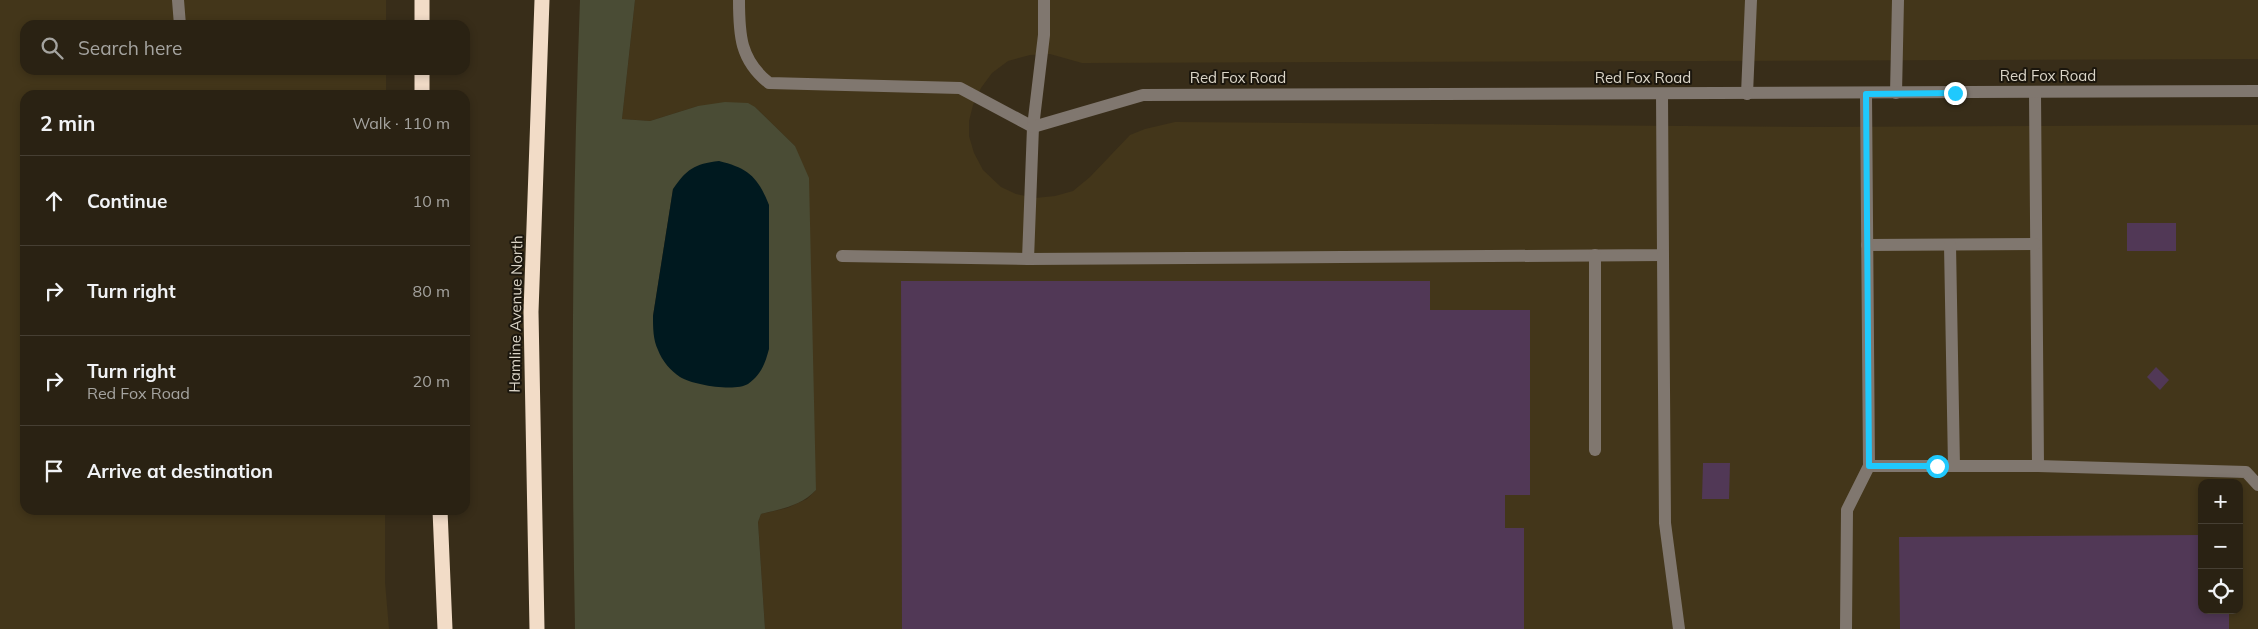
<!DOCTYPE html>
<html lang="en">
<head>
<meta charset="utf-8">
<style>
  body { margin:0; font-family:Mulish,sans-serif; background:#362f21; color:#f1f3f6 }
  .controls { position:absolute; right:15px; bottom:15px; display:grid; overflow:hidden; border-radius:10px; box-shadow:0 2px 8px #0003 }
  .controls button { width:45px; height:45px; display:grid; place-items:center; padding:0; border:0; border-bottom:1px solid #463f33; background:#2a2213; color:#f1f3f6; font:25px sans-serif }
  .stop { position:absolute; width:15px; height:15px; margin:-11px; border:4px solid #1fc9fd; border-radius:50%; background:#fff }
  .stop.end { background:#1fc9fd; border-color:#fff; box-shadow:0 1px 5px #0008 }
  .list { margin:0; padding:0; list-style:none }
  h2 { display:flex; justify-content:space-between; align-items:center; height:65px; margin:0; padding:0 20px; font-size:21px }
  h2 small { font-size:16px; font-weight:400; color:#a5a4a0 }
  .list li { display:grid; grid-template-columns:32px 1fr auto; gap:15px; align-items:center; box-sizing:border-box; height:90px; padding:0 20px; border-top:1px solid #463f33 }
  .list b { display:block; font-size:19px; white-space:nowrap }
  .list p { margin:0; font-size:16px; white-space:nowrap; color:#a5a4a0 }
  .list em { font-size:16px; font-style:normal; color:#a5a4a0 }
  .icon { flex:none; width:28px; height:28px; fill:none; stroke:currentColor; stroke-width:2; stroke-linecap:round; stroke-linejoin:round }
  .map { position:relative; flex:none; width:2258px; height:629px; overflow:hidden }
  .search { position:absolute; background:#2a2213; box-shadow:0 2px 8px #0003; left:20px; top:20px; width:450px; height:55px; display:flex; align-items:center; gap:12px; box-sizing:border-box; padding:0 18px; border-radius:15px; color:#a5a4a0; font-size:19px }
  .panel { position:absolute; background:#2a2213; box-shadow:0 2px 8px #0003; left:20px; top:90px; width:450px; height:425px; border-radius:15px }
  .map>svg:first-child { display:block }
  .built { fill:#43361a; fill-rule:evenodd }
  .green { fill:#4a4c35; fill-rule:evenodd }
  .water { fill:#00191f }
  .building { fill:#513856 }
  .lines { fill:none; stroke-linecap:round; stroke-linejoin:round }
  .minor { stroke:#80776f; stroke-width:12 }
  .highway { stroke:#f2dcc7; stroke-width:15 }
  .route { stroke:#1fc9fd; stroke-width:6 }
  .labels { text-anchor:middle; stroke-width:4; stroke-linejoin:round; paint-order:stroke }
  .street-label { font-size:15px; fill:#dad4c7; stroke:#1b160d }
</style>
</head>
<body>
<div class="map">
<svg width="2258" height="629" viewBox="0 0 2258 629">
  <rect width="100%" height="100%" fill="#382d19"/>
  <g class="built">
    <polygon points="0,0 386,0 386,25 25,25 25,70 386,70 386,95 25,95 25,510 385,510 385,582 389,629 0,629"/>
    <path d="M635,0H2258V59L1082,63L1050,54L1030,55L1008,61L992,73L981,88L973,105L969,121V136L974,153L983,170L1001,187L1016,194L1035,198L1055,196L1073,191L1090,177L1130,135L1145,129L1175,122L1818,127L2258,125V629H765L758,522L761,514L787,508L807,499L816,490L795,146L755,107L698,106L650,121L622,119ZM2202,483H2239V610H2202Z"/>
  </g>
  <path class="green" d="M580,0H635L622,119L650,121L698,106L725,102L748,103L755,107L795,146L809,178L816,490C801,506 781,509 761,514L758,522L765,629H575C571,419 572,210 580,0ZM673,189L769,205L653,316Z"/>
  <path class="water" d="M719,161C748,168 758,177 769,205V349C765,364 761,375 748,384C735,392 693,385 680,377C671,371 662,361 658,350C653,340 653,327 653,316L673,189C687,169 694,164 719,161Z"/>
  <g class="building">
    <rect x="2127" y="223" width="49" height="28"/>
    <polygon points="901,281 1430,281 1430,310 1530,310 1530,495 1505,495 1505,528 1524,528 1524,629 902,629"/>
    <polygon points="2156,367 2169,380 2160,390 2147,377"/>
    <polygon points="1703,463 1730,463 1729,499 1702,499"/>
    <polygon points="2202,535 2202,610 2229,610 2229,629 1900,629 1899,537"/>
  </g>
  <g class="lines">
    <g class="minor">
      <polyline points="178,0 180,25"/>
      <path d="M739,0C739,35 740,60 769,83L960,88L1033,127"/>
      <polyline points="1044,0 1044,35 1033,127 1028,259 1663,255 1662,94"/>
      <polyline points="1896,93 1898,0"/>
      <polyline points="2035,93 2038,466"/>
      <polyline points="1747,94 1751,0"/>
      <polyline points="1033,127 1143,95 2258,91"/>
      <polyline points="1867,245 2035,244"/>
      <polyline points="1950,245 1954,466"/>
      <polyline points="1595,255 1595,450"/>
      <polyline points="1663,255 1665,523 1679,629"/>
      <polyline points="842,256 1028,259"/>
      <polyline points="1869,466 2038,466 2246,472 2258,485"/>
      <polyline points="1846,629 1847,510 1869,466 1866,94"/>
    </g>
    <g class="highway">
      <polyline points="422,25 422,0"/>
      <polyline points="422,95 422,70"/>
      <polyline points="440,510 445,629"/>
      <polyline points="537,629 531,312 542,0"/>
    </g>
  </g>
  <g class="lines">
    <polyline class="route" points="1937,466 1869,466 1866,94 1955,93"/>
  </g>
  <g class="labels">
    <g class="street-label">
      <text x="2048" y="81">Red Fox Road</text>
      <text x="1238" y="83">Red Fox Road</text>
      <text x="1643" y="83">Red Fox Road</text>
      <text transform="translate(516 314) rotate(-89)" y="5">Hamline Avenue North</text>
    </g>
  </g>
</svg>
<div class="controls">
<button>+</button>
<button>−</button>
<button><svg class="icon" aria-label="locate" viewBox="0 0 24 24"><circle cx="12" cy="12" r="6"/><path d="M12 2v4M12 18v4M2 12h4M18 12h4"/></svg></button>
</div>
<div class="stop" style="left:1937px;top:466px"></div>
<div class="stop end" style="left:1955px;top:93px"></div>
<div class="search"><svg class="icon" aria-label="search" viewBox="0 0 24 24"><circle cx="10" cy="10" r="6"/><path d="M15 15l6 6"/></svg>Search here</div>
<section class="panel">
<h2>2 min<small>Walk · 110 m</small></h2>
<ul class="list">
<li><svg class="icon" aria-label="ahead" viewBox="0 0 24 24"><path d="M12 20V5M6 11l6-6 6 6"/></svg><div><b>Continue</b></div><em>10 m</em></li>
<li><svg class="icon" aria-label="right" viewBox="0 0 24 24"><path d="M7 20v-9h11M14 6l5 5-5 5"/></svg><div><b>Turn right</b></div><em>80 m</em></li>
<li><svg class="icon" aria-label="right" viewBox="0 0 24 24"><path d="M7 20v-9h11M14 6l5 5-5 5"/></svg><div><b>Turn right</b><p>Red Fox Road</p></div><em>20 m</em></li>
<li><svg class="icon" aria-label="arrive" viewBox="0 0 24 24"><path d="M6 21V4h12l-3 4 3 4H6"/></svg><div><b>Arrive at destination</b></div></li>
</ul>
</section>
</div>
</body>
</html>
